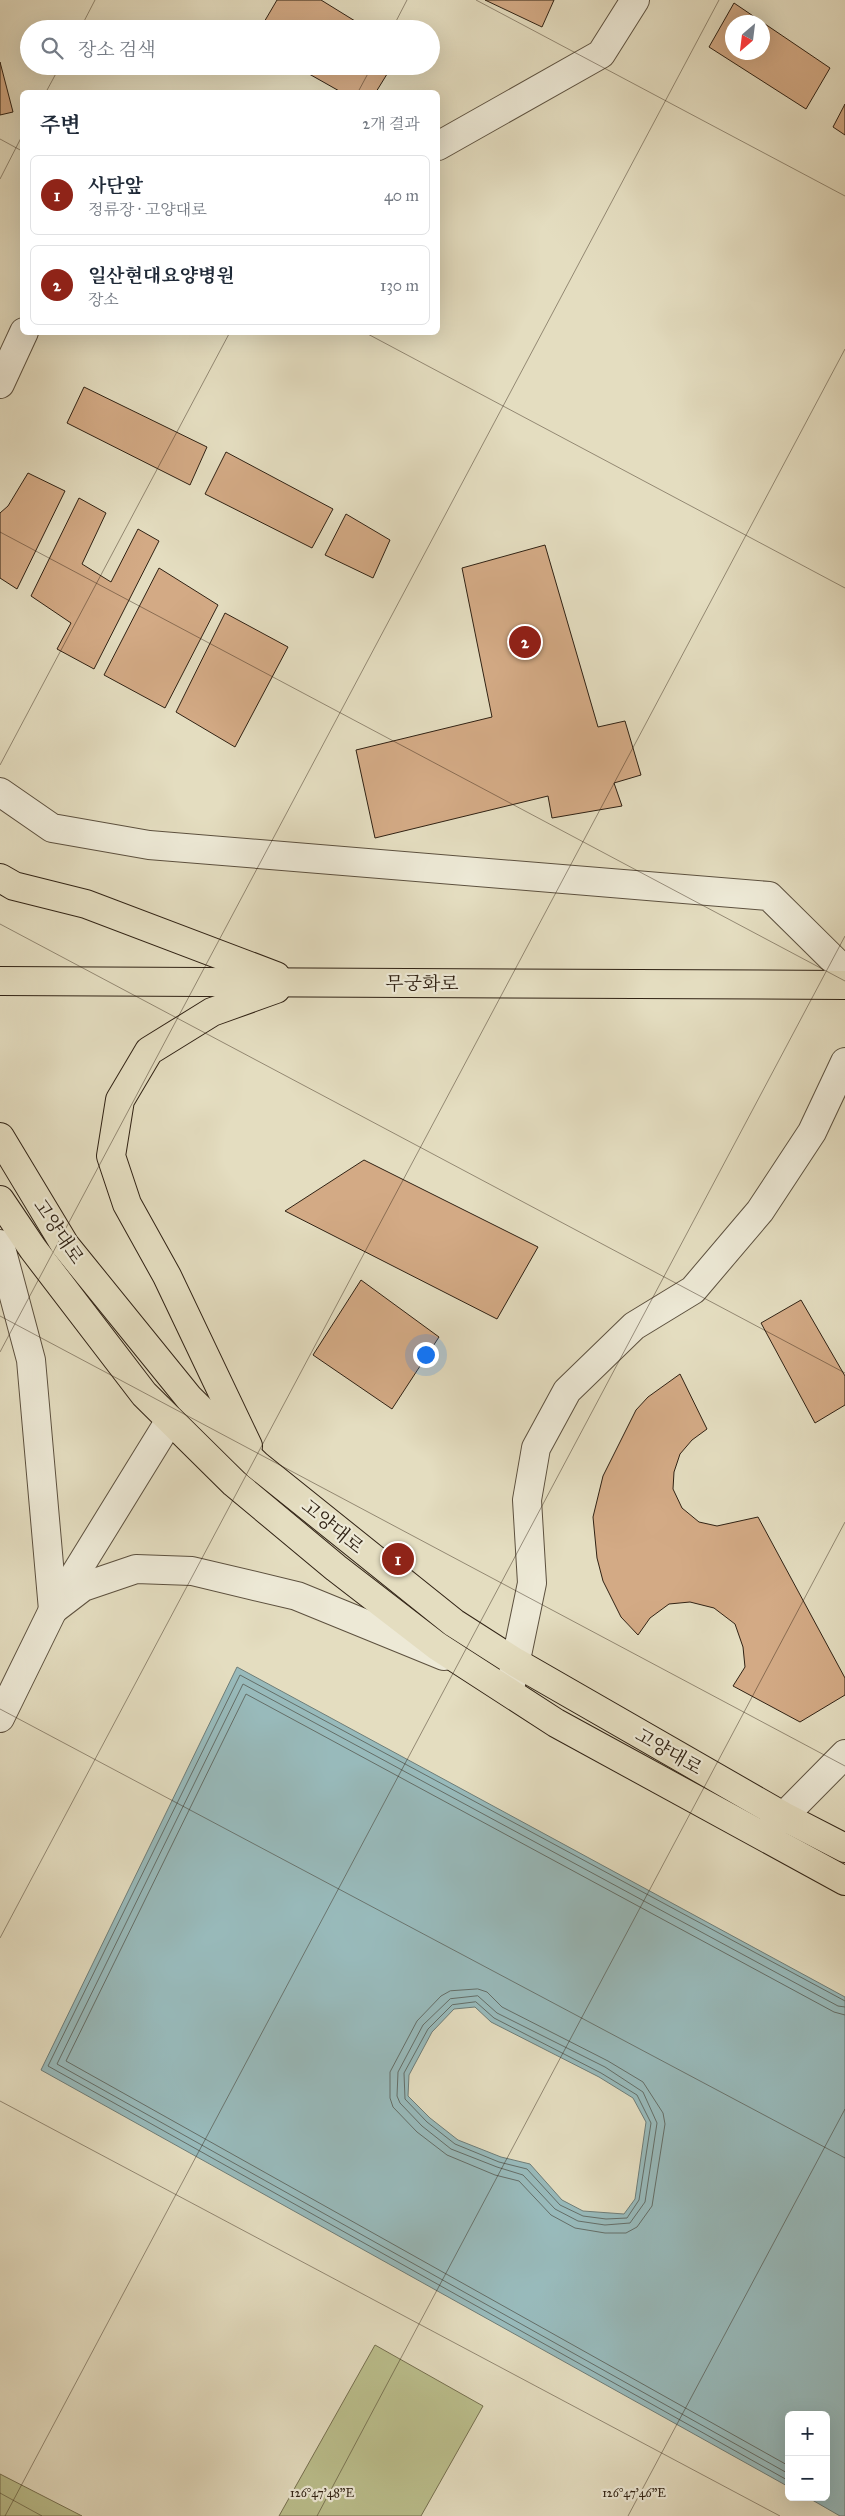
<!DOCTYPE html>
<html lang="ko">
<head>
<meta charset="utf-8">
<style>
  body { margin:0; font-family:"IM FELL Great Primer","Noto Serif KR",serif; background:#f6f6f7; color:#1f2937 }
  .controls { position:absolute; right:15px; bottom:15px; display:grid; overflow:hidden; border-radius:8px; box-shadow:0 5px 20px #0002 }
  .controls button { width:45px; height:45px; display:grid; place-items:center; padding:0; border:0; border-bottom:1px solid #e0e1e3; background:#fff; color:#1f2937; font:25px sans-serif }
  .compass { position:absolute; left:725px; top:15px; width:45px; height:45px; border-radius:50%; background:#fff; box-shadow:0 5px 20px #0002; rotate:208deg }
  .you { position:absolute; left:425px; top:1354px; width:18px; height:18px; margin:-12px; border:4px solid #fff; border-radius:50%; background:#1a73e8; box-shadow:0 0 0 8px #1a73e833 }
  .badge { display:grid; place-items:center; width:32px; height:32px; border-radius:50%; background:#8f2418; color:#fff; font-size:16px; font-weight:700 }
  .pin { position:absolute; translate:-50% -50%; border:2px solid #fff; box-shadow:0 1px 5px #0006 }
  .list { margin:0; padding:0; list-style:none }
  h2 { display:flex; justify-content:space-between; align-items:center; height:65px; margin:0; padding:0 20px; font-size:21px }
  h2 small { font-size:16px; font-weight:400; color:#747a83 }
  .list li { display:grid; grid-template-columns:32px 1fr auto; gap:15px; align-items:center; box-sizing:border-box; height:80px; margin:0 10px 10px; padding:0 10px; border:1px solid #e0e1e3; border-radius:8px }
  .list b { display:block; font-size:19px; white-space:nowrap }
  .list p { margin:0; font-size:16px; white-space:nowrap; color:#747a83 }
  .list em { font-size:16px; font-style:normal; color:#747a83 }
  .icon { flex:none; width:28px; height:28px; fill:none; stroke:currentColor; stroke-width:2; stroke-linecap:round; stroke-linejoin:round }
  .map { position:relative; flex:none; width:845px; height:2516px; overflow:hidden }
  .search { position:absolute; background:#fff; box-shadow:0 5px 20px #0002; left:20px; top:20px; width:420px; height:55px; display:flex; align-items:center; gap:12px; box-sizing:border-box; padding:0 18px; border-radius:28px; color:#747a83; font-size:19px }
  .panel { position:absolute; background:#fff; box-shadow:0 5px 20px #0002; left:20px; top:90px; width:420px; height:245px; border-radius:8px }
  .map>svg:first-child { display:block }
  .green { fill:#bbbf8d; stroke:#767050 }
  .water { fill:#98babb; stroke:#6e7d78; fill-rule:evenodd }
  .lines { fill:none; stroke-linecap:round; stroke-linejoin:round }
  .shore { stroke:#646e68; stroke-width:1 }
  .building { fill:#d3aa85; stroke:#302214; fill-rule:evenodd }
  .minor-casing { stroke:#5d513f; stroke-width:30 }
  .major-casing { stroke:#302214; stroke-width:30 }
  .minor { stroke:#ede9d6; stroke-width:28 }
  .major { stroke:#e4ddc0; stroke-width:28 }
  .ticks { fill:none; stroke:#302214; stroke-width:1; stroke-opacity:0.45 }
  .labels { text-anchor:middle; stroke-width:4.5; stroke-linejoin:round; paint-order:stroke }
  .street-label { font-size:19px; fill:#302214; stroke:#ede9d6 }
  .ticks-label { font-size:12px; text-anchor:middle; fill:#302214; stroke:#ede9d6; stroke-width:4.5; stroke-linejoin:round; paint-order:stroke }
</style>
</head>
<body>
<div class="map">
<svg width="845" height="2516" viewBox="0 0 845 2516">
  <rect width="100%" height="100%" fill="#e4ddc0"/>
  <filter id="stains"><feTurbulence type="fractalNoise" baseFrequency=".004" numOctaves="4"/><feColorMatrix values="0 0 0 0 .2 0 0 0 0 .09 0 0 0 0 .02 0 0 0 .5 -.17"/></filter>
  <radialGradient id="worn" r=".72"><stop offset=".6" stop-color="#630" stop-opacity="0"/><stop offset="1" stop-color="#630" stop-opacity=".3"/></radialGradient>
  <g class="green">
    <polygon points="375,2345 483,2406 421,2516 279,2516"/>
    <polygon points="0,2474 82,2516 0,2516"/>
  </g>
  <path class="water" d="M237,1667L845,1997V2516H840L807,2497H826V2415H789V2487L41,2070ZM475,2007L491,2022L599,2077L633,2098L646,2122L635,2199L624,2214L583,2211L562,2200L530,2164L501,2157L458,2140L430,2118L408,2096L409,2075L432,2032L454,2009Z"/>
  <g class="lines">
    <g class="shore">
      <polygon points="478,1989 487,1992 502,2007 608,2061 643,2082 663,2113 665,2124 652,2206 637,2227 626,2233 605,2233 575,2228 551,2215 519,2181 495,2175 447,2155 417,2132 393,2107 390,2098 390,2072 417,2021 441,1996 450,1991"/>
      <polygon points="478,1996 497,2013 605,2067 643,2092 657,2123 645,2202 630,2223 605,2225 578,2221 555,2209 523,2175 497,2167 451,2149 422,2126 400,2103 397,2096 398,2072 423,2025 450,1999"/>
      <polygon points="476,2002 494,2018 601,2073 637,2095 651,2123 639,2200 627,2218 606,2219 583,2216 560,2205 527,2169 499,2162 455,2144 427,2122 405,2099 404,2073 428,2029 452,2005"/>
      <polyline points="789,2466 66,2061 246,1694 834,2012 845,2015"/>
      <polyline points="789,2474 57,2064 243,1684 838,2006 845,2007"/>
      <polyline points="789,2481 48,2066 240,1675 845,2001"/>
    </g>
  </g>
  <g class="building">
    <polygon points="277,0 321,0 368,29 260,29"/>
    <polygon points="485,0 554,0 542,27"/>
    <path d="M734,3L830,68L806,109L709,47ZM732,22H762V52H732Z"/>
    <polygon points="0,62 13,112 0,115"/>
    <polygon points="295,66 392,66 376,92 341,92"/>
    <polygon points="845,104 845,135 833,127"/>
    <polygon points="84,387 207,447 190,485 67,423"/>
    <polygon points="226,452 333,509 312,548 205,494"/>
    <polygon points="28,473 65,491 17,589 0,578 0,513 8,506"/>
    <polygon points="79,498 106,513 82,564 111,582 138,529 159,541 94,669 57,649 71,623 31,596"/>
    <polygon points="346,514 390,540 373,578 325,555"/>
    <polygon points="545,545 598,727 625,721 641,775 614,783 622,806 552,818 548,796 375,838 356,750 492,717 462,568"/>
    <polygon points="159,568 218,605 165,708 104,675"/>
    <polygon points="225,613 288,647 235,747 176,712"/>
    <polygon points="364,1160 538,1247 497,1319 285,1211"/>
    <polygon points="361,1280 439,1337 392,1409 313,1355"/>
    <polygon points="801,1300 845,1376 845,1405 815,1423 761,1323"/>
    <polygon points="680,1374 707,1429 692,1440 680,1454 674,1472 673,1489 682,1508 699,1522 717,1526 758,1517 845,1678 845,1695 800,1722 733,1686 745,1667 743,1647 735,1624 714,1608 690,1602 669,1604 650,1618 638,1635 621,1617 603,1581 597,1558 593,1517 603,1476 636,1410 648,1397"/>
  </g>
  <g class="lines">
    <defs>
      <g id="minor">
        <polyline points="438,146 601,54 635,0"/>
        <polyline points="0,384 24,332"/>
        <polyline points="0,792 52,828 149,845 769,896 845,971"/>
        <polyline points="0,1244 31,1360 53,1610"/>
        <polyline points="53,1610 83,1587 136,1569 192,1571 297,1596 444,1656"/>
        <polyline points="511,1684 532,1583 527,1500 536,1448 567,1391 634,1326 693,1290 760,1211 812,1132 845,1062"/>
        <polyline points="0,1718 53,1610 170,1420"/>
        <polyline points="768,1832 845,1754"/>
      </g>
      <g id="major">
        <polyline points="0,878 14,886 86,904 276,976"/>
        <polyline points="0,981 845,985"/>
        <polyline points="0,1137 65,1245 189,1398 257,1465 454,1623 515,1662 783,1816 845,1848"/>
        <polyline points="0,1200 33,1249 144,1394 234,1483 336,1568 437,1646 556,1723 845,1881"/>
        <polyline points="248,1446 167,1276 127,1204 111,1156 120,1100 149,1051 212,1012 276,989"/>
      </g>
    </defs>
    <use href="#minor" class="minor-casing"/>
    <use href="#major" class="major-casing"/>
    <use href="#minor" class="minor"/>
    <use href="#major" class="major"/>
  </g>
  <path class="ticks" d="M476,0L845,196M80,29L95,0M392,29L407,0M46,92L60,66M358,92L372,66M0,139L22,151M0,179L22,136M364,332L845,588M0,532L845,981M0,765L230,332M0,924L845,1373M0,1316L845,1766M0,1352L719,0M0,1709L845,2158M0,1938L845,349M0,2101L780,2516M0,2493L42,2516M5,2516L845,936M317,2516L845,1522M628,2516L845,2109"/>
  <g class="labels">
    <g class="street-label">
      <text x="422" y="990">무궁화로</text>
      <text transform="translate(59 1231) rotate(56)" y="7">고양대로</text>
      <text transform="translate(333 1526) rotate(39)" y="7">고양대로</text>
      <text transform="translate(669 1751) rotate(30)" y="7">고양대로</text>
    </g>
  </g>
  <g class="ticks-label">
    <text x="322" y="2497">126°47'48"E</text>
    <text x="634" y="2497">126°47'46"E</text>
  </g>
  <rect width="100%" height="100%" filter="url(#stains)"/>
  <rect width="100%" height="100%" fill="url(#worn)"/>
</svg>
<div class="controls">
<button>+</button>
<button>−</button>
</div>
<svg class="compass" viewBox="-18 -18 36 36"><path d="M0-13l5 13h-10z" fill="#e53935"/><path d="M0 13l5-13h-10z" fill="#747a83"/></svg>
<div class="you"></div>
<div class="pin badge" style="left:398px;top:1559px">1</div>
<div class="pin badge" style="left:525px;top:642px">2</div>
<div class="search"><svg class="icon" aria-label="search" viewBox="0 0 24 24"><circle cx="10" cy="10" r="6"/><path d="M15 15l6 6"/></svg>장소 검색</div>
<section class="panel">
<h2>주변<small>2개 결과</small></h2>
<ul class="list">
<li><span class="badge">1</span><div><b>사단앞</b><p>정류장 · 고양대로</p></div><em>40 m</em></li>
<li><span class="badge">2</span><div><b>일산현대요양병원</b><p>장소</p></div><em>130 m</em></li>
</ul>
</section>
</div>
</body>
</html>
